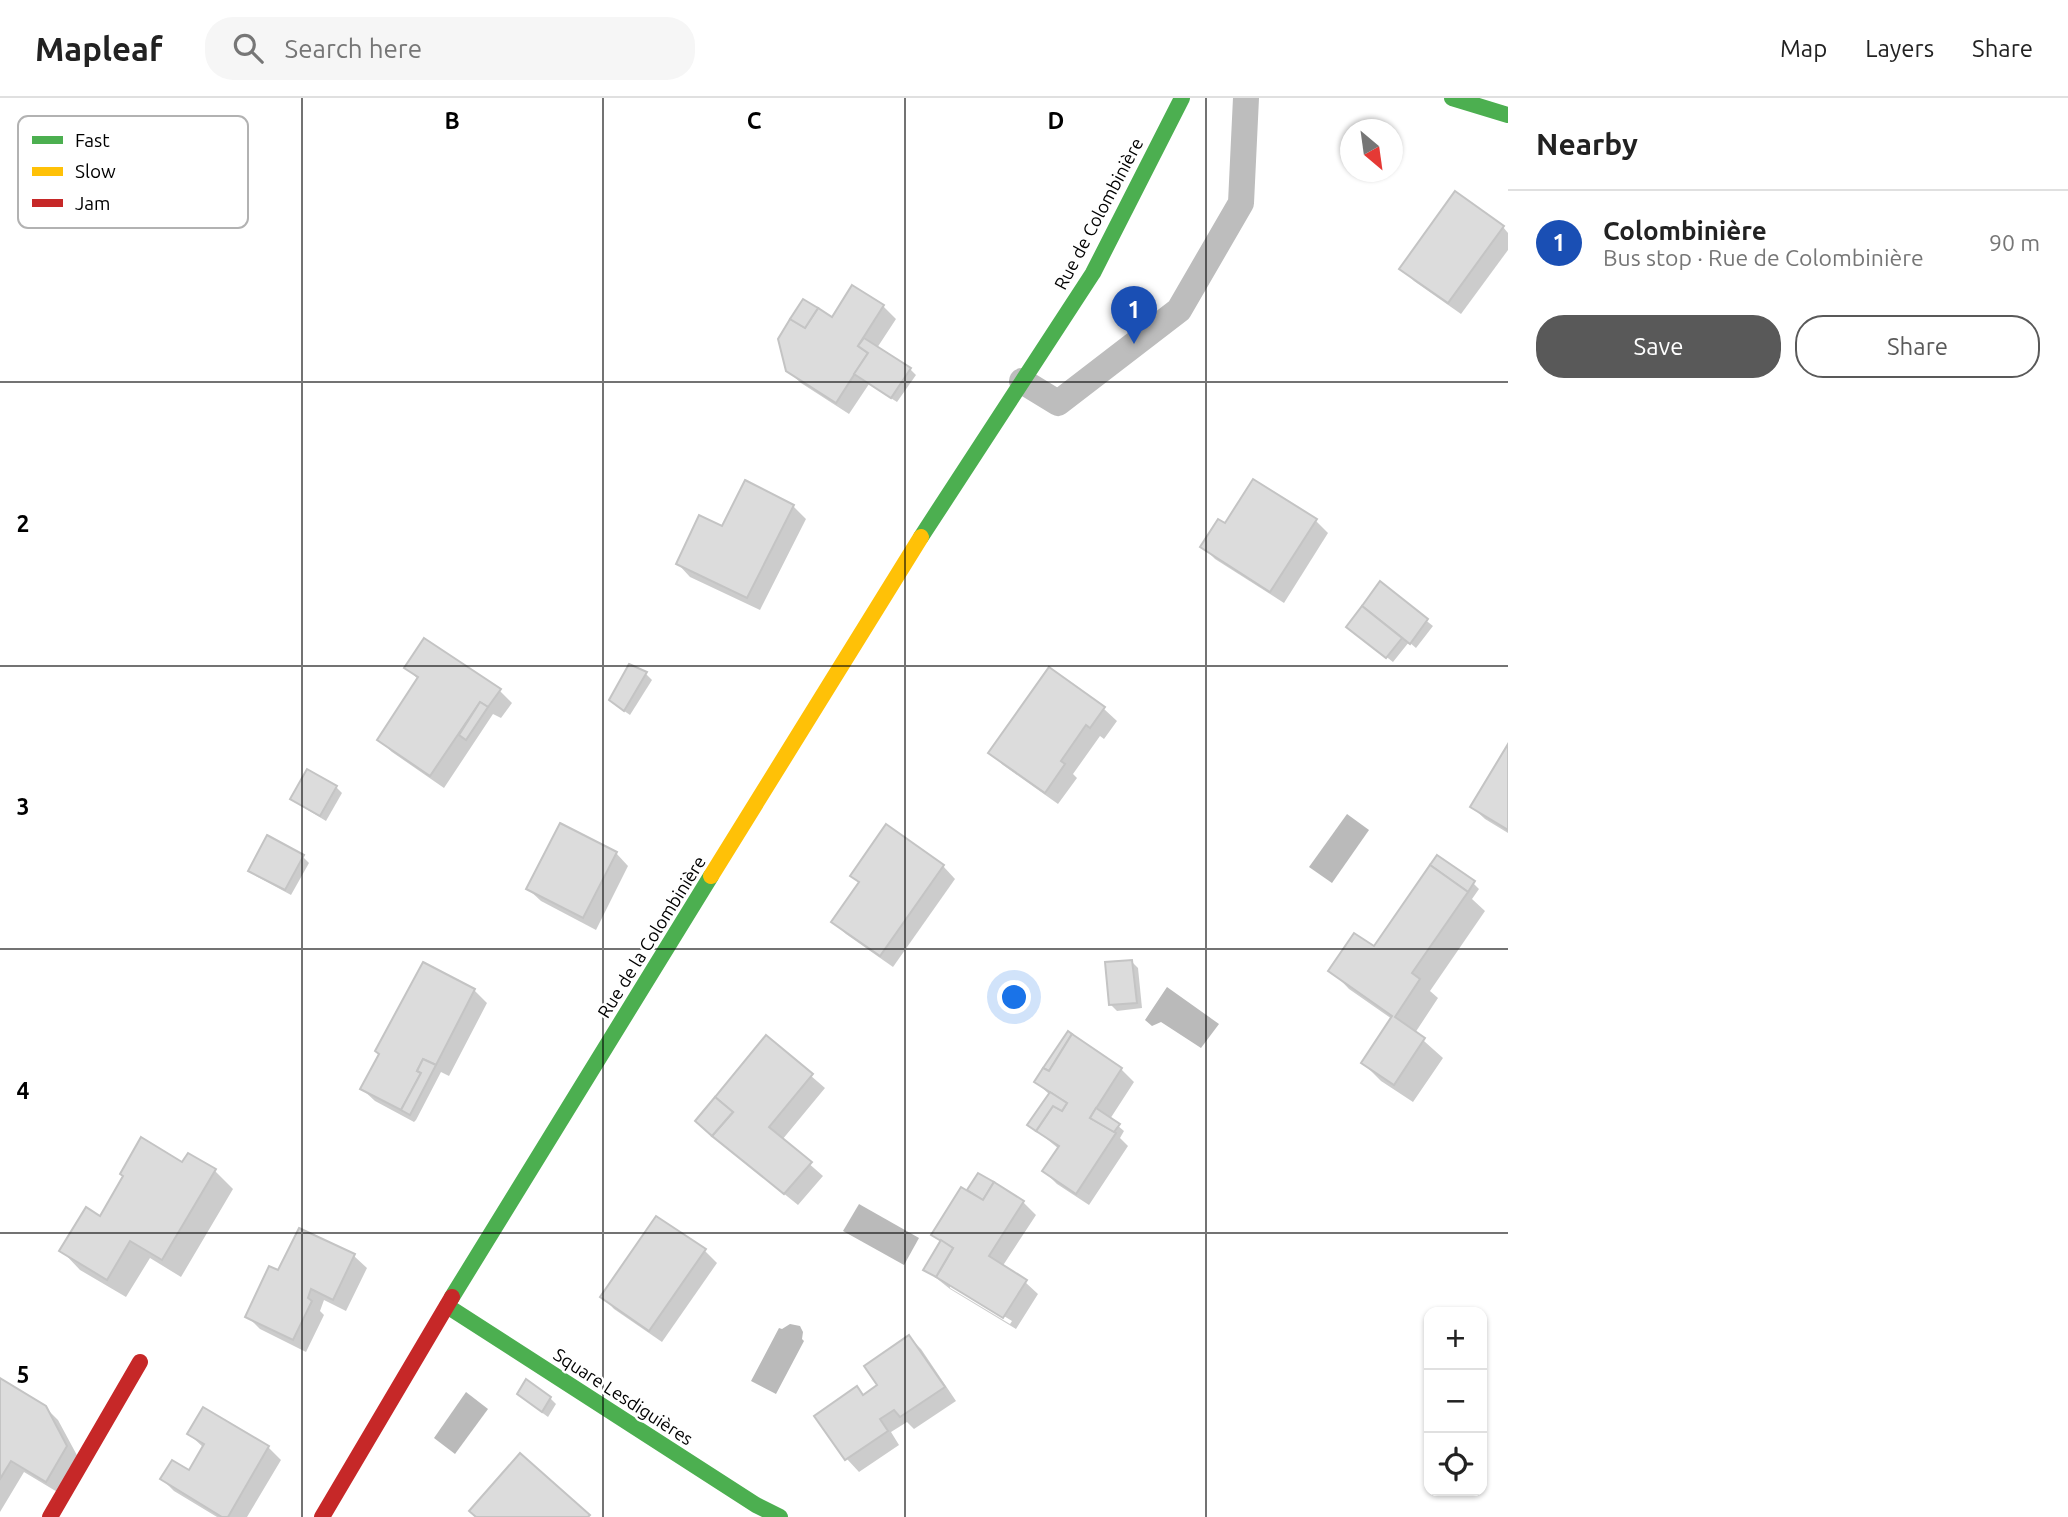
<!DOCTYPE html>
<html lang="en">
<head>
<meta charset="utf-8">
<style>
  body { margin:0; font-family:Ubuntu,sans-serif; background:#f6f6f6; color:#222 }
  .controls { position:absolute; right:21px; bottom:21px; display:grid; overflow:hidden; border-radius:14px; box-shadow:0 2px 5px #0004 }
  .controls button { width:63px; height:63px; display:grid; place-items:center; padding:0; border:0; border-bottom:2px solid #e0e0e0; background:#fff; color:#222; font:35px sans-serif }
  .compass { position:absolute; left:1340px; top:21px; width:63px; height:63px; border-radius:50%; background:#fff; box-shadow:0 2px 5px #0004; rotate:151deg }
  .you { position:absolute; left:1015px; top:900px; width:24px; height:24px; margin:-18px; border:5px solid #fff; border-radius:50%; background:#1a73e8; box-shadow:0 0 0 10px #1a73e833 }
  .badge { display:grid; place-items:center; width:46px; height:46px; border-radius:50%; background:#595959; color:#fff; font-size:23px; font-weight:700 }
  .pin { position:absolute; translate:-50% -58px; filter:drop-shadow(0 2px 4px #0008) }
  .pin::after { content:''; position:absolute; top:37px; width:24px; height:21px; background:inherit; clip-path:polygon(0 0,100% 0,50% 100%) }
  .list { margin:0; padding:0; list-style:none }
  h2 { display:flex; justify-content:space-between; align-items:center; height:91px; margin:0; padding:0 28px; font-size:30px }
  h2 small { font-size:23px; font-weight:400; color:#767676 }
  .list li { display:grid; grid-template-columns:46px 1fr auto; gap:21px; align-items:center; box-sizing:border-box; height:105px; padding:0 28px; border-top:2px solid #e0e0e0 }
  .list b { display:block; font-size:26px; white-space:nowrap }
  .list p { margin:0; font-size:23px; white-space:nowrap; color:#767676 }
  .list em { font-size:23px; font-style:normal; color:#767676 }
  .actions { display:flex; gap:14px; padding:21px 28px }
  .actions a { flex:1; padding:16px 0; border:2px solid #595959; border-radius:28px; text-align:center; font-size:24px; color:#595959 }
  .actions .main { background:#595959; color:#fff }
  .icon { flex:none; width:38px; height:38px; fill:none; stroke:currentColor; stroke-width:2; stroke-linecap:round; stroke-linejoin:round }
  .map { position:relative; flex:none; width:1508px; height:1419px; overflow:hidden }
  header { display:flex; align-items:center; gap:42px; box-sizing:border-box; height:98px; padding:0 35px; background:#fff; border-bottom:2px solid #e0e0e0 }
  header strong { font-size:33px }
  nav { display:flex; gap:38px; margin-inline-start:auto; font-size:24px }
  .search { width:490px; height:63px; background:#f6f6f6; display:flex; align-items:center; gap:18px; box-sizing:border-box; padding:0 24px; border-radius:28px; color:#767676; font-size:26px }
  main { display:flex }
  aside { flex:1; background:#fff }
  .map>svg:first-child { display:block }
  .water { fill:#bababa }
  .shadow { fill:#0003; fill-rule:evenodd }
  .building { fill:#dcdcdc; stroke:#c4c4c4; stroke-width:2 }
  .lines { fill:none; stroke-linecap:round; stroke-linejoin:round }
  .lane { stroke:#bdbdbd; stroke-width:26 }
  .fast { stroke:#4caf50; stroke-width:16 }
  .slow { stroke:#ffc107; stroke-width:16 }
  .jam { stroke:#c62828; stroke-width:16 }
  .grid { fill:none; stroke:#000; stroke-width:2; stroke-opacity:0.55 }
  .labels { text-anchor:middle; stroke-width:5; stroke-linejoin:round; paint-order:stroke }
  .street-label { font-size:18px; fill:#000; stroke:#fff }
  .key { fill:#fff; stroke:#b2b2b2; stroke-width:2 }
  .key-label { font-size:19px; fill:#000 }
  .grid-label { font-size:23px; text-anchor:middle; font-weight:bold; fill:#000; stroke:#fff; stroke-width:5; stroke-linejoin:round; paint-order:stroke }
</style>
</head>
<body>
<header>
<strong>Mapleaf</strong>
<div class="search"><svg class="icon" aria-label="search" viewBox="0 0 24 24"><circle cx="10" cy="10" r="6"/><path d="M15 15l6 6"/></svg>Search here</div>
<nav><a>Map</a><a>Layers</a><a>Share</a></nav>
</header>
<main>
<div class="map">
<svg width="1508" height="1419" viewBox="0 0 1508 1419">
  <rect width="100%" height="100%" fill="#fff"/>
  <g class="water">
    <polygon points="1347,716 1369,732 1332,785 1309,769"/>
    <polygon points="1167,889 1219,926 1201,950 1161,924 1152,928 1145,922"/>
    <polygon points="859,1106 919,1140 904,1167 843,1133"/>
    <polygon points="790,1226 800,1228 803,1234 802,1241 804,1243 776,1296 751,1283 779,1230 782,1231"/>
    <polygon points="466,1294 488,1311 455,1356 434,1340"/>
  </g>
  <g class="shadow">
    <polygon points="1503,129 1508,135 1508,152 1461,216 1414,183 1402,171"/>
    <polygon points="883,208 896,221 877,250 910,271 916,277 897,304 869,286 849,316 801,285 787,272 832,221"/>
    <polygon points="746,385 793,408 806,421 760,512 690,479 678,466 723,430"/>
    <polygon points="1315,422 1328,435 1284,505 1215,461 1202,448 1226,427"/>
    <polygon points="1380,486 1433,528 1416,550 1409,544 1393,564 1348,529"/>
    <polygon points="630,568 646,576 652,582 630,617 617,608"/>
    <polygon points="406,570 500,593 512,605 501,620 493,616 444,690 392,654 379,642 419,582"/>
    <polygon points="1049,572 1104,611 1117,623 1104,641 1100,638 1073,676 1077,680 1058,706 1003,667 990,655"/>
    <polygon points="1508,650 1508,735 1485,721 1472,709"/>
    <polygon points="308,673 336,689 342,695 326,723 298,706 292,700"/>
    <polygon points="268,739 303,759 309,765 291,797 256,778 250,772"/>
    <polygon points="616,755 628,768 596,832 541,803 528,791"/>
    <polygon points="943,768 955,781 893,869 846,836 833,824"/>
    <polygon points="1473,785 1479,791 1472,801 1485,813 1430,893 1438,900 1415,935 1443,960 1413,1004 1381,983 1363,965 1392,921 1349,891 1331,872 1374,851"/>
    <polygon points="1132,864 1138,870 1142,910 1117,913 1111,907"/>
    <polygon points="474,892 487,905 449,978 441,974 416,1022 414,1024 375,1003 362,991"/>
    <polygon points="767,940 825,990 782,1042 823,1078 798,1107 727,1050"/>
    <polygon points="1121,971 1134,984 1110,1021 1124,1033 1120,1040 1128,1048 1089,1107 1057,1086 1044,1073 1059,1051 1036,1032 1050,997 1036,984"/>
    <polygon points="183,1066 215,1073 233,1091 181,1179 150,1160 126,1199 80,1172 62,1153 101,1120"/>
    <path d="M992,1085L977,1109L980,1111L1023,1104L1036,1117L1002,1169L1025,1184L1038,1196L1016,1231L950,1191L925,1171L941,1144L933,1136L975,1098L970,1092ZM950,1185L1012,1223L1010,1226L950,1190Z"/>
    <polygon points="705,1153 717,1165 662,1244 614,1211 602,1198"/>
    <polygon points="354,1158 367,1170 346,1213 324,1202 320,1213 324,1217 306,1254 260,1231 247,1218 279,1174"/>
    <polygon points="909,1239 921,1251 956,1303 914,1331 907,1324 891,1334 899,1347 859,1374 847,1361 817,1318 857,1290 865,1298 880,1288"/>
    <polygon points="0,1282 45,1309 58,1322 79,1361 59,1395 24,1374 0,1414"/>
    <polygon points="550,1300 556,1306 548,1319 525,1302"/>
    <polygon points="189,1336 268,1349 281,1362 247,1419 217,1419 174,1393 162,1381 190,1374 204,1350"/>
  </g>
  <g class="building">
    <polygon points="1455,93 1504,128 1448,205 1399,171"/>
    <polygon points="852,187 884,207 858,248 868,255 836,305 786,273 778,241 790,221 805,230 818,210 832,219"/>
    <polygon points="803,201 818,210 805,230 790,221"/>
    <polygon points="864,240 911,270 891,300 854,276 868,255 858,248"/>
    <polygon points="1253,381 1317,421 1270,494 1200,449 1218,421 1225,425"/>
    <polygon points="745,382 794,407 747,500 676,466 699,417 722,428"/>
    <polygon points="1380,483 1428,521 1410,546 1362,508"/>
    <polygon points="1362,508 1402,540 1386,560 1346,529"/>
    <polygon points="424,540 501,591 488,609 480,604 430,678 377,642 418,579 404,570"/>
    <polygon points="629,566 647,574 624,613 609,602"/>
    <polygon points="1049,569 1105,609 1090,630 1086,627 1061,663 1065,666 1045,695 988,655"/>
    <polygon points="480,604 488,609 466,642 459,637"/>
    <polygon points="1508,646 1508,732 1470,709"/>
    <polygon points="307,671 337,688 320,718 290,701"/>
    <polygon points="560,725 617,754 583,820 526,791"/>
    <polygon points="886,726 944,767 880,858 831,824 859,784 850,778"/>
    <polygon points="267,737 304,757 285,792 248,773"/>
    <polygon points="1437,757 1475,783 1468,794 1430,767"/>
    <polygon points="1430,767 1468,794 1412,875 1420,881 1395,919 1425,940 1394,987 1361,965 1392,918 1328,873 1354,835 1374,848"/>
    <polygon points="1132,862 1137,905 1109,907 1105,864"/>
    <polygon points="423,864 475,891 436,967 423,961 417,973 421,975 401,1012 360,991 379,956 375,953"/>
    <polygon points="1068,933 1072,936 1049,973 1043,970"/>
    <polygon points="1072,936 1122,970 1090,1020 1116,1035 1076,1096 1042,1073 1059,1048 1036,1033 1053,1008 1062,1013 1067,1005 1034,984 1043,970 1049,973"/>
    <polygon points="766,937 813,976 769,1029 812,1064 784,1096 712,1038 733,1014 715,999"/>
    <polygon points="423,961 436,967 410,1017 401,1012 421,975 417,973"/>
    <polygon points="1050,994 1067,1005 1062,1013 1053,1008 1036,1033 1027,1027"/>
    <polygon points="715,999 733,1014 712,1038 695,1023"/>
    <polygon points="1096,1010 1120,1026 1114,1034 1090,1020"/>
    <polygon points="141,1039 182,1064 188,1055 216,1071 162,1162 130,1143 107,1182 59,1153 86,1109 100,1118 123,1078 120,1076"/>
    <polygon points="978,1075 994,1084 983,1102 967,1092"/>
    <polygon points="994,1084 1024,1103 989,1158 1027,1182 1003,1220 936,1179 953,1150 931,1137 961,1089 983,1102"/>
    <polygon points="656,1118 706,1151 649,1233 600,1199"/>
    <polygon points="299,1130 355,1156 333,1202 311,1191 308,1200 312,1203 293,1242 245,1219 269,1168 278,1172"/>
    <polygon points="941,1142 953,1150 936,1179 923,1172"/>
    <polygon points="909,1237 945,1289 900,1319 894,1312 880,1321 888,1333 845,1362 814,1318 857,1288 863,1297 877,1287 864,1268"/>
    <polygon points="0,1280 46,1308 67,1348 46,1384 11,1363 0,1381"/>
    <polygon points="526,1281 551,1299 542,1314 517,1296"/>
    <polygon points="203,1309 269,1348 228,1419 222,1419 160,1381 172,1362 189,1372 204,1346 187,1336"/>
    <polygon points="520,1355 590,1417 588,1419 476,1419 469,1413"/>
  </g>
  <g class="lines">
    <polyline class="lane" points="1022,283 1058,305 1179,212 1241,105 1246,0"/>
    <g class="fast">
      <polyline points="1452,0 1508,17"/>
      <polyline points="921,439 1093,175 1182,0"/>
      <polyline points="452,1199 711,778"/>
      <polyline points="447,1208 756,1407 780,1419"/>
    </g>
    <polyline class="slow" points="711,778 921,439"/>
    <g class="jam">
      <polyline points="50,1419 140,1264"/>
      <polyline points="322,1419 452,1199"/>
    </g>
  </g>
  <path class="grid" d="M302,0V1419M603,0V1419M905,0V1419M1206,0V1419M0,284H1508M0,568H1508M0,851H1508M0,1135H1508"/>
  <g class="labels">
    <g class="street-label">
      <text transform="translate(1099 116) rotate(-62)" y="6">Rue de Colombinière</text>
      <text transform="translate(652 839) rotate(-58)" y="6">Rue de la Colombinière</text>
      <text transform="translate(623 1299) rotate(33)" y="6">Square Lesdiguières</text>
    </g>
  </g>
  <rect x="18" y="18" width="230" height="112" rx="10" class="key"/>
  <rect x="32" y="38" width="31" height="8" fill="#4caf50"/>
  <rect x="32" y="69" width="31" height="9" fill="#ffc107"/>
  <rect x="32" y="101" width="31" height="8" fill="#c62828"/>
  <g class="key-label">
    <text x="75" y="49">Fast</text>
    <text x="75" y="80">Slow</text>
    <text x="75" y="112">Jam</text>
  </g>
  <g class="grid-label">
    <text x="452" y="31">B</text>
    <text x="754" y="31">C</text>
    <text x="1056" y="31">D</text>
    <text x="23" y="434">2</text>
    <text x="23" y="717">3</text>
    <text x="23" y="1001">4</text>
    <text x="23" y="1285">5</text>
  </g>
</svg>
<div class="controls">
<button>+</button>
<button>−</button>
<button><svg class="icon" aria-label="locate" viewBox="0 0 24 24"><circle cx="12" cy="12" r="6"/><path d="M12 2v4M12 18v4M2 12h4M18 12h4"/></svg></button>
</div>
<svg class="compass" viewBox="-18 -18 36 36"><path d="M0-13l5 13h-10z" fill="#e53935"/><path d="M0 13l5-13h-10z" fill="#767676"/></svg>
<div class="you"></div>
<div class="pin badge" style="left:1134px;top:246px;background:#1a4fb4">1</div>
</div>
<aside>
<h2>Nearby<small></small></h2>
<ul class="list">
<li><span class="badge" style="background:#1a4fb4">1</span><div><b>Colombinière</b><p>Bus stop · Rue de Colombinière</p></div><em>90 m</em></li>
</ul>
<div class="actions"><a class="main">Save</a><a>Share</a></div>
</aside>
</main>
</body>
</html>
